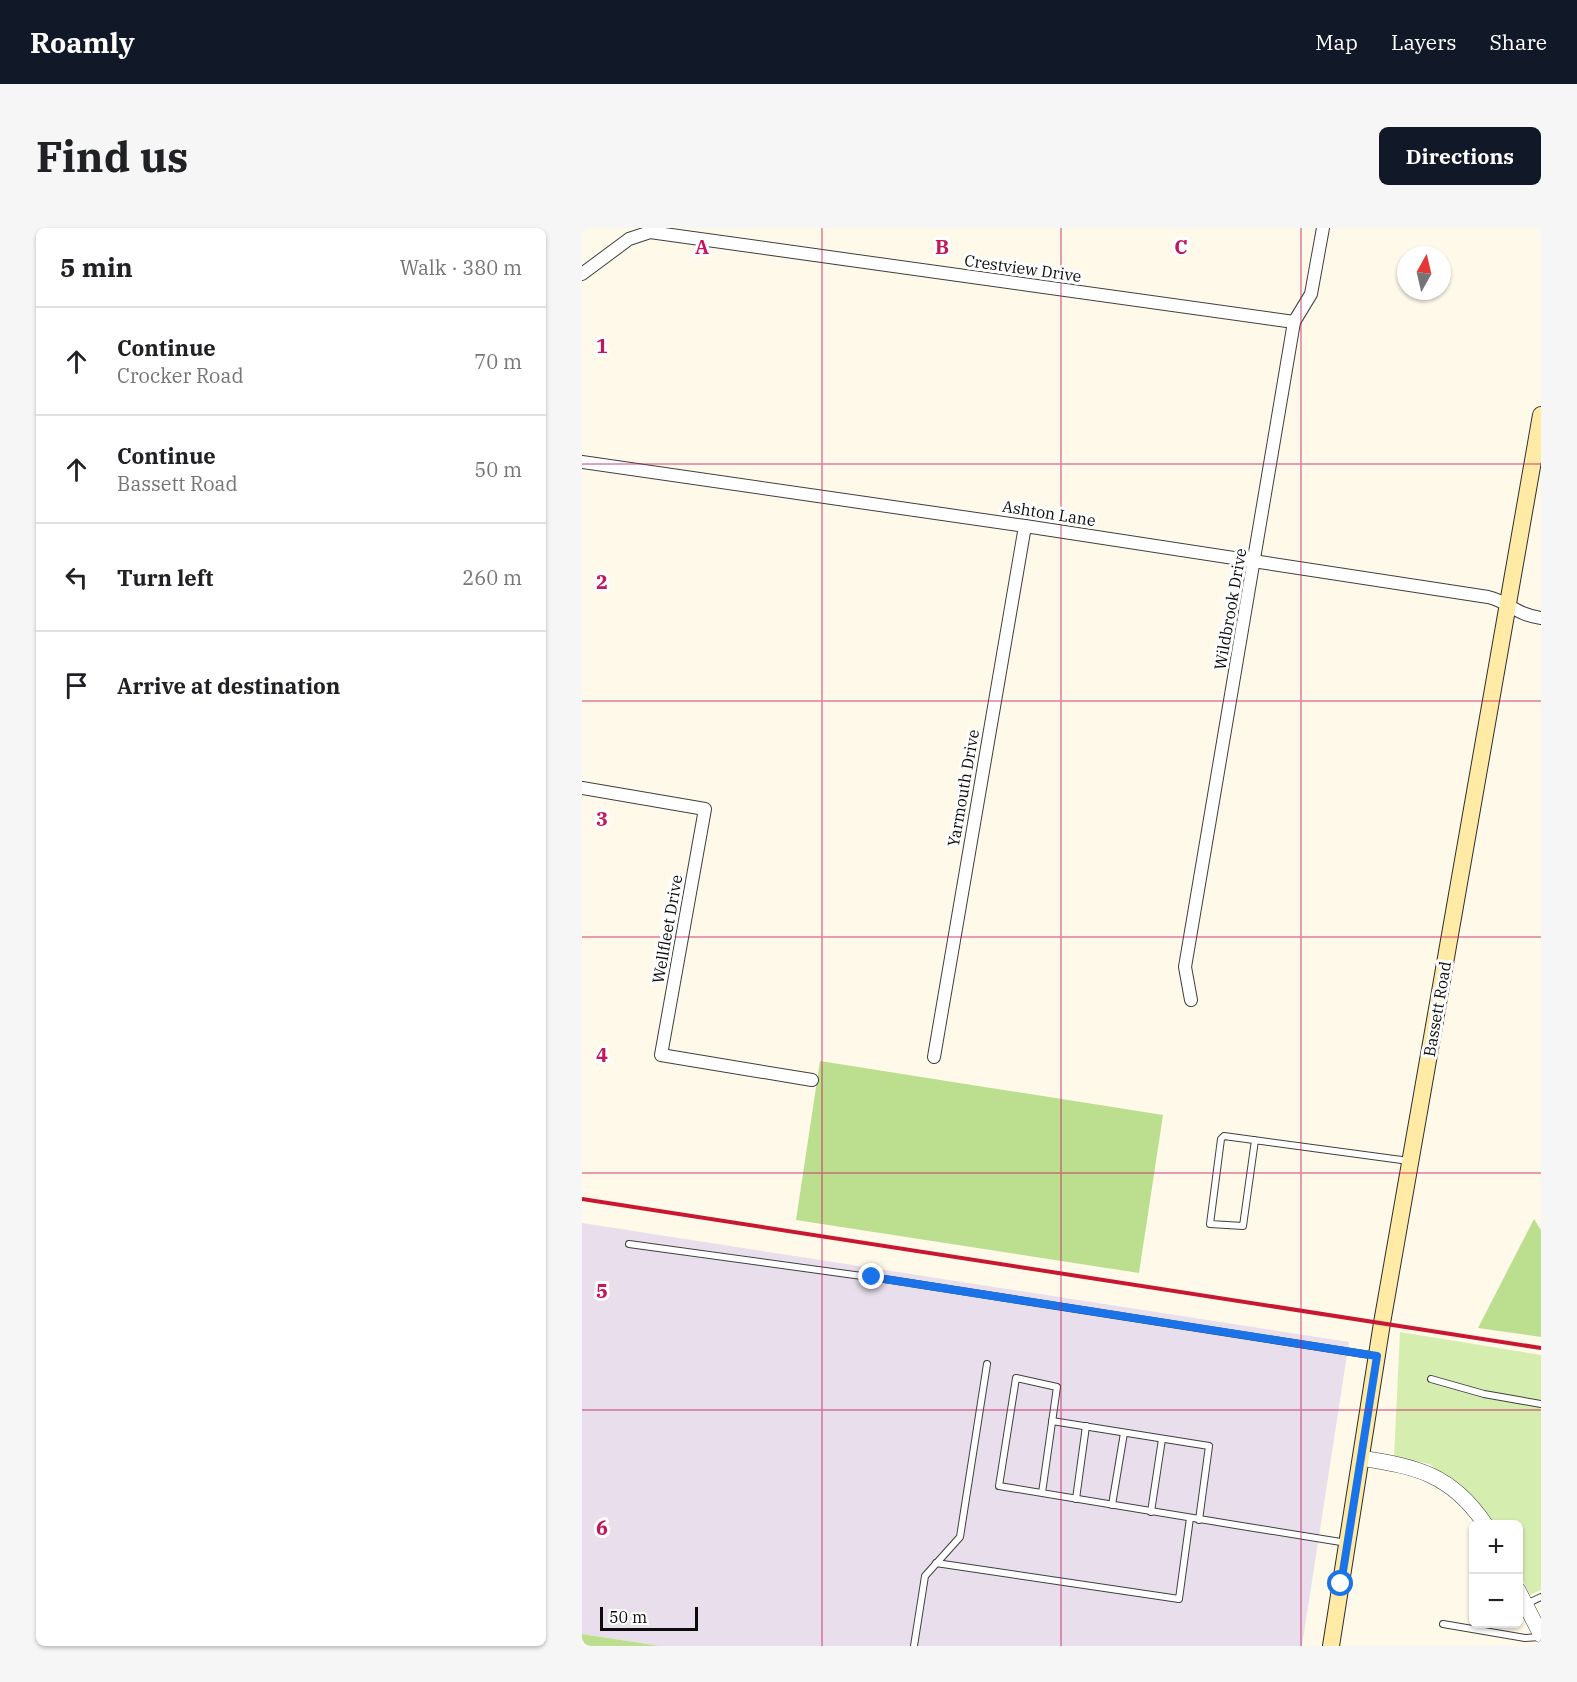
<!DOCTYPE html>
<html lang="en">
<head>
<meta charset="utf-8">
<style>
  body { margin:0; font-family:"IBM Plex Serif",serif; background:#f6f6f6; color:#202124 }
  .controls { position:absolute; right:18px; bottom:18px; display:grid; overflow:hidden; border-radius:9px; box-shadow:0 2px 4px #0004 }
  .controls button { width:54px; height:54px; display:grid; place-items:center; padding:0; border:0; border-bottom:2px solid #e0e0e0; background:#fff; color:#202124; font:30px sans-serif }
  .compass { position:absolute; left:815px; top:18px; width:54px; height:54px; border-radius:50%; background:#fff; box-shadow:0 2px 4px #0004; rotate:8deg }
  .scale { position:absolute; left:18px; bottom:15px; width:98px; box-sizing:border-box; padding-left:6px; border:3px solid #0c0c0c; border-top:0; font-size:16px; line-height:21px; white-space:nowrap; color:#0c0c0c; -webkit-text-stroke:4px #fff; paint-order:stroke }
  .stop { position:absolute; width:18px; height:18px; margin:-14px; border:4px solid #1a73e8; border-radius:50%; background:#fff }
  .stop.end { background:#1a73e8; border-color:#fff; box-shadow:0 2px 6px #0008 }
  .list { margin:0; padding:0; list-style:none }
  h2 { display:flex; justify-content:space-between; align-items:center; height:78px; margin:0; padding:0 24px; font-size:26px }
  h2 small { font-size:20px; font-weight:400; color:#757577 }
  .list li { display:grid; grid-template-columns:39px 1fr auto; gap:18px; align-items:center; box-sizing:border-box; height:108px; padding:0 24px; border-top:2px solid #e0e0e0 }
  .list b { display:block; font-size:22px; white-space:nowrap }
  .list p { margin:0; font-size:20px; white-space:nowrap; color:#757577 }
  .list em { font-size:20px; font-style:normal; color:#757577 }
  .icon { flex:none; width:33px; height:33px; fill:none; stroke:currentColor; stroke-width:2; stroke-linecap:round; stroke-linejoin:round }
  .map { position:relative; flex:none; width:959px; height:1418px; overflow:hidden; border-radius:9px }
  header { display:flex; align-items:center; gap:36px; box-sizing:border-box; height:84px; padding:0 30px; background:#111827; color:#fff }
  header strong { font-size:28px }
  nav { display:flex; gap:33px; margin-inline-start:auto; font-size:21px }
  .intro { display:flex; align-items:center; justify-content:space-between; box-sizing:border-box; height:144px; padding:0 36px }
  h1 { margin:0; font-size:42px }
  .button { padding:15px 27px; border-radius:9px; background:#111827; color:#fff; font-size:21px; font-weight:700 }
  main { display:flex; gap:36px; padding:0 36px }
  aside { flex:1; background:#fff; border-radius:9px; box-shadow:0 2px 4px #0004 }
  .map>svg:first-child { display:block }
  .industrial { fill:#e9deec }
  .green { fill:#d6edb0 }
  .forest { fill:#bbdf8e }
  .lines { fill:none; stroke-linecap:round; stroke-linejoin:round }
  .service-casing { stroke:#3f3f3f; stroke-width:8 }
  .minor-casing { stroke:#3f3f3f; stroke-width:14 }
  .tertiary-casing { stroke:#3f3f3f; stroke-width:16 }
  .secondary-casing { stroke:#2e2e2e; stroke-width:18 }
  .service { stroke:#fff; stroke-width:6 }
  .minor { stroke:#fff; stroke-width:12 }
  .tertiary { stroke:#fff; stroke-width:15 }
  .secondary { stroke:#ffeba5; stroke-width:16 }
  .rail { stroke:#c91732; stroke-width:4 }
  .route { stroke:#1a73e8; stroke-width:8 }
  .grid { fill:none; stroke:#c2185b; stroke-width:1.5; stroke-opacity:0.55 }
  .labels { text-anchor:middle; stroke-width:6; stroke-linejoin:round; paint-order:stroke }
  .street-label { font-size:16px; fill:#0c0c0c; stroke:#fff }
  .grid-label { font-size:20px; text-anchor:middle; font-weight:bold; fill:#c2185b; stroke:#fff; stroke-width:6; stroke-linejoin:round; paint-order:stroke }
</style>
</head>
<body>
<header>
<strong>Roamly</strong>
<nav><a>Map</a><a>Layers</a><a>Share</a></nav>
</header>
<div class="intro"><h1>Find us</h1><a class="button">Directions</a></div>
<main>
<aside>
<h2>5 min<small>Walk · 380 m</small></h2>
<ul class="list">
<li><svg class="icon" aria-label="ahead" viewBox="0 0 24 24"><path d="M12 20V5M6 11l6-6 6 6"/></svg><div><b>Continue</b><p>Crocker Road</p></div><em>70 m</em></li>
<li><svg class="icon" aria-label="ahead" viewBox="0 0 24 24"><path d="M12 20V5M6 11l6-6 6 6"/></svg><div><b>Continue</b><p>Bassett Road</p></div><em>50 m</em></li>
<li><svg class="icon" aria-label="left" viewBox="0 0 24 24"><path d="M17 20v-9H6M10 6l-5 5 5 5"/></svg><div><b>Turn left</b></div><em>260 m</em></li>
<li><svg class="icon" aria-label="arrive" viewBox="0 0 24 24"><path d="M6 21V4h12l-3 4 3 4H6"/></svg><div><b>Arrive at destination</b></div></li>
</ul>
</aside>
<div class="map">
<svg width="959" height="1418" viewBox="0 0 959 1418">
  <rect width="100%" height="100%" fill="#fff9ea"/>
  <polygon class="industrial" points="0,995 767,1114 720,1418 78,1418 0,1406"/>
  <polygon class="green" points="818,1104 959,1127 959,1362 948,1367 937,1344 936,1296 912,1296 884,1262 847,1236 812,1229"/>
  <g class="forest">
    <polygon points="238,833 581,887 557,1045 214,992"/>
    <polygon points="952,991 959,1002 959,1109 896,1100"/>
    <polygon points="0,1406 78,1418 0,1418"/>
  </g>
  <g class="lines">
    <defs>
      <g id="service">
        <polyline points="673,912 661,998 628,996 639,911 642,908 827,933"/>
        <polyline points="47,1016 309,1052 794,1128"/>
        <polyline points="849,1151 902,1166 959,1176"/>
        <polyline points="470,1193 627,1218 617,1292"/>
        <path d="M460,1265L475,1159L434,1150L417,1258C533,1278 649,1296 765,1315"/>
        <polyline points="494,1271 504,1198"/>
        <polyline points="530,1277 542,1205"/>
        <polyline points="569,1284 580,1211"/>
        <polyline points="354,1335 597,1371 608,1290"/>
        <polyline points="944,1376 959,1369"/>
        <polyline points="861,1396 943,1410 958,1409"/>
        <polyline points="332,1418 343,1348 378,1309 405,1136"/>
      </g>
      <g id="minor">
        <polyline points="0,46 47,11 68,4 712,94"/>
        <path d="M0,234L443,298L906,369C927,374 935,387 959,390"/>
        <polyline points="0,560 123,581 79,827 230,852"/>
        <polyline points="609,772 603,739 712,94 729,66 741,0"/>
        <polyline points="352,829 443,298"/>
      </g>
      <g id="tertiary">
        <path d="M779,1230C835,1239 869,1246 903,1296"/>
        <polyline points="936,1362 959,1407"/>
      </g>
      <polyline id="secondary" points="749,1418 800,1095 959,187"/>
    </defs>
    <use href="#service" class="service-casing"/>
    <use href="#minor" class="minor-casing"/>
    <use href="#tertiary" class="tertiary-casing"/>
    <use href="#secondary" class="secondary-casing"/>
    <use href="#service" class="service"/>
    <use href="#minor" class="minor"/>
    <use href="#tertiary" class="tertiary"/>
    <use href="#secondary" class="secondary"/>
    <polyline class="rail" points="0,971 959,1120"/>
  </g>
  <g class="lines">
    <polyline class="route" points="290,1049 795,1128 759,1356"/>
  </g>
  <path class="grid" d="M240,0V1418M479,0V1418M719,0V1418M0,236H959M0,473H959M0,709H959M0,945H959M0,1182H959"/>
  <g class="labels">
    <g class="street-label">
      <text transform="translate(441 40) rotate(8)" y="6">Crestview Drive</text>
      <text transform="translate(467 285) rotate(9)" y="6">Ashton Lane</text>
      <text transform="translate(648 381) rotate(-80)" y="6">Wildbrook Drive</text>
      <text transform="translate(381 560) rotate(-80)" y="6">Yarmouth Drive</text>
      <text transform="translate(85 701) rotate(-80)" y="6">Wellfleet Drive</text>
      <text transform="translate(855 781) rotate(-80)" y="6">Bassett Road</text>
    </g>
  </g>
  <g class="grid-label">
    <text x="120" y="26">A</text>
    <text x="360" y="26">B</text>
    <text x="599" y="26">C</text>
    <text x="20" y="125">1</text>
    <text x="20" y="361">2</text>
    <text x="20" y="598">3</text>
    <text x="20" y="834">4</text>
    <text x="20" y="1070">5</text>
    <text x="20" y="1307">6</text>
  </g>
</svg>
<div class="controls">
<button>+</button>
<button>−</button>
</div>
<svg class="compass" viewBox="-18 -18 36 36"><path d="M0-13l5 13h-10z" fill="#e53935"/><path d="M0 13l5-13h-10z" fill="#757577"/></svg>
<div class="scale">50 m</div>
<div class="stop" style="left:759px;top:1356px"></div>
<div class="stop end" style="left:290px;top:1049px"></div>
</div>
</main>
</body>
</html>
